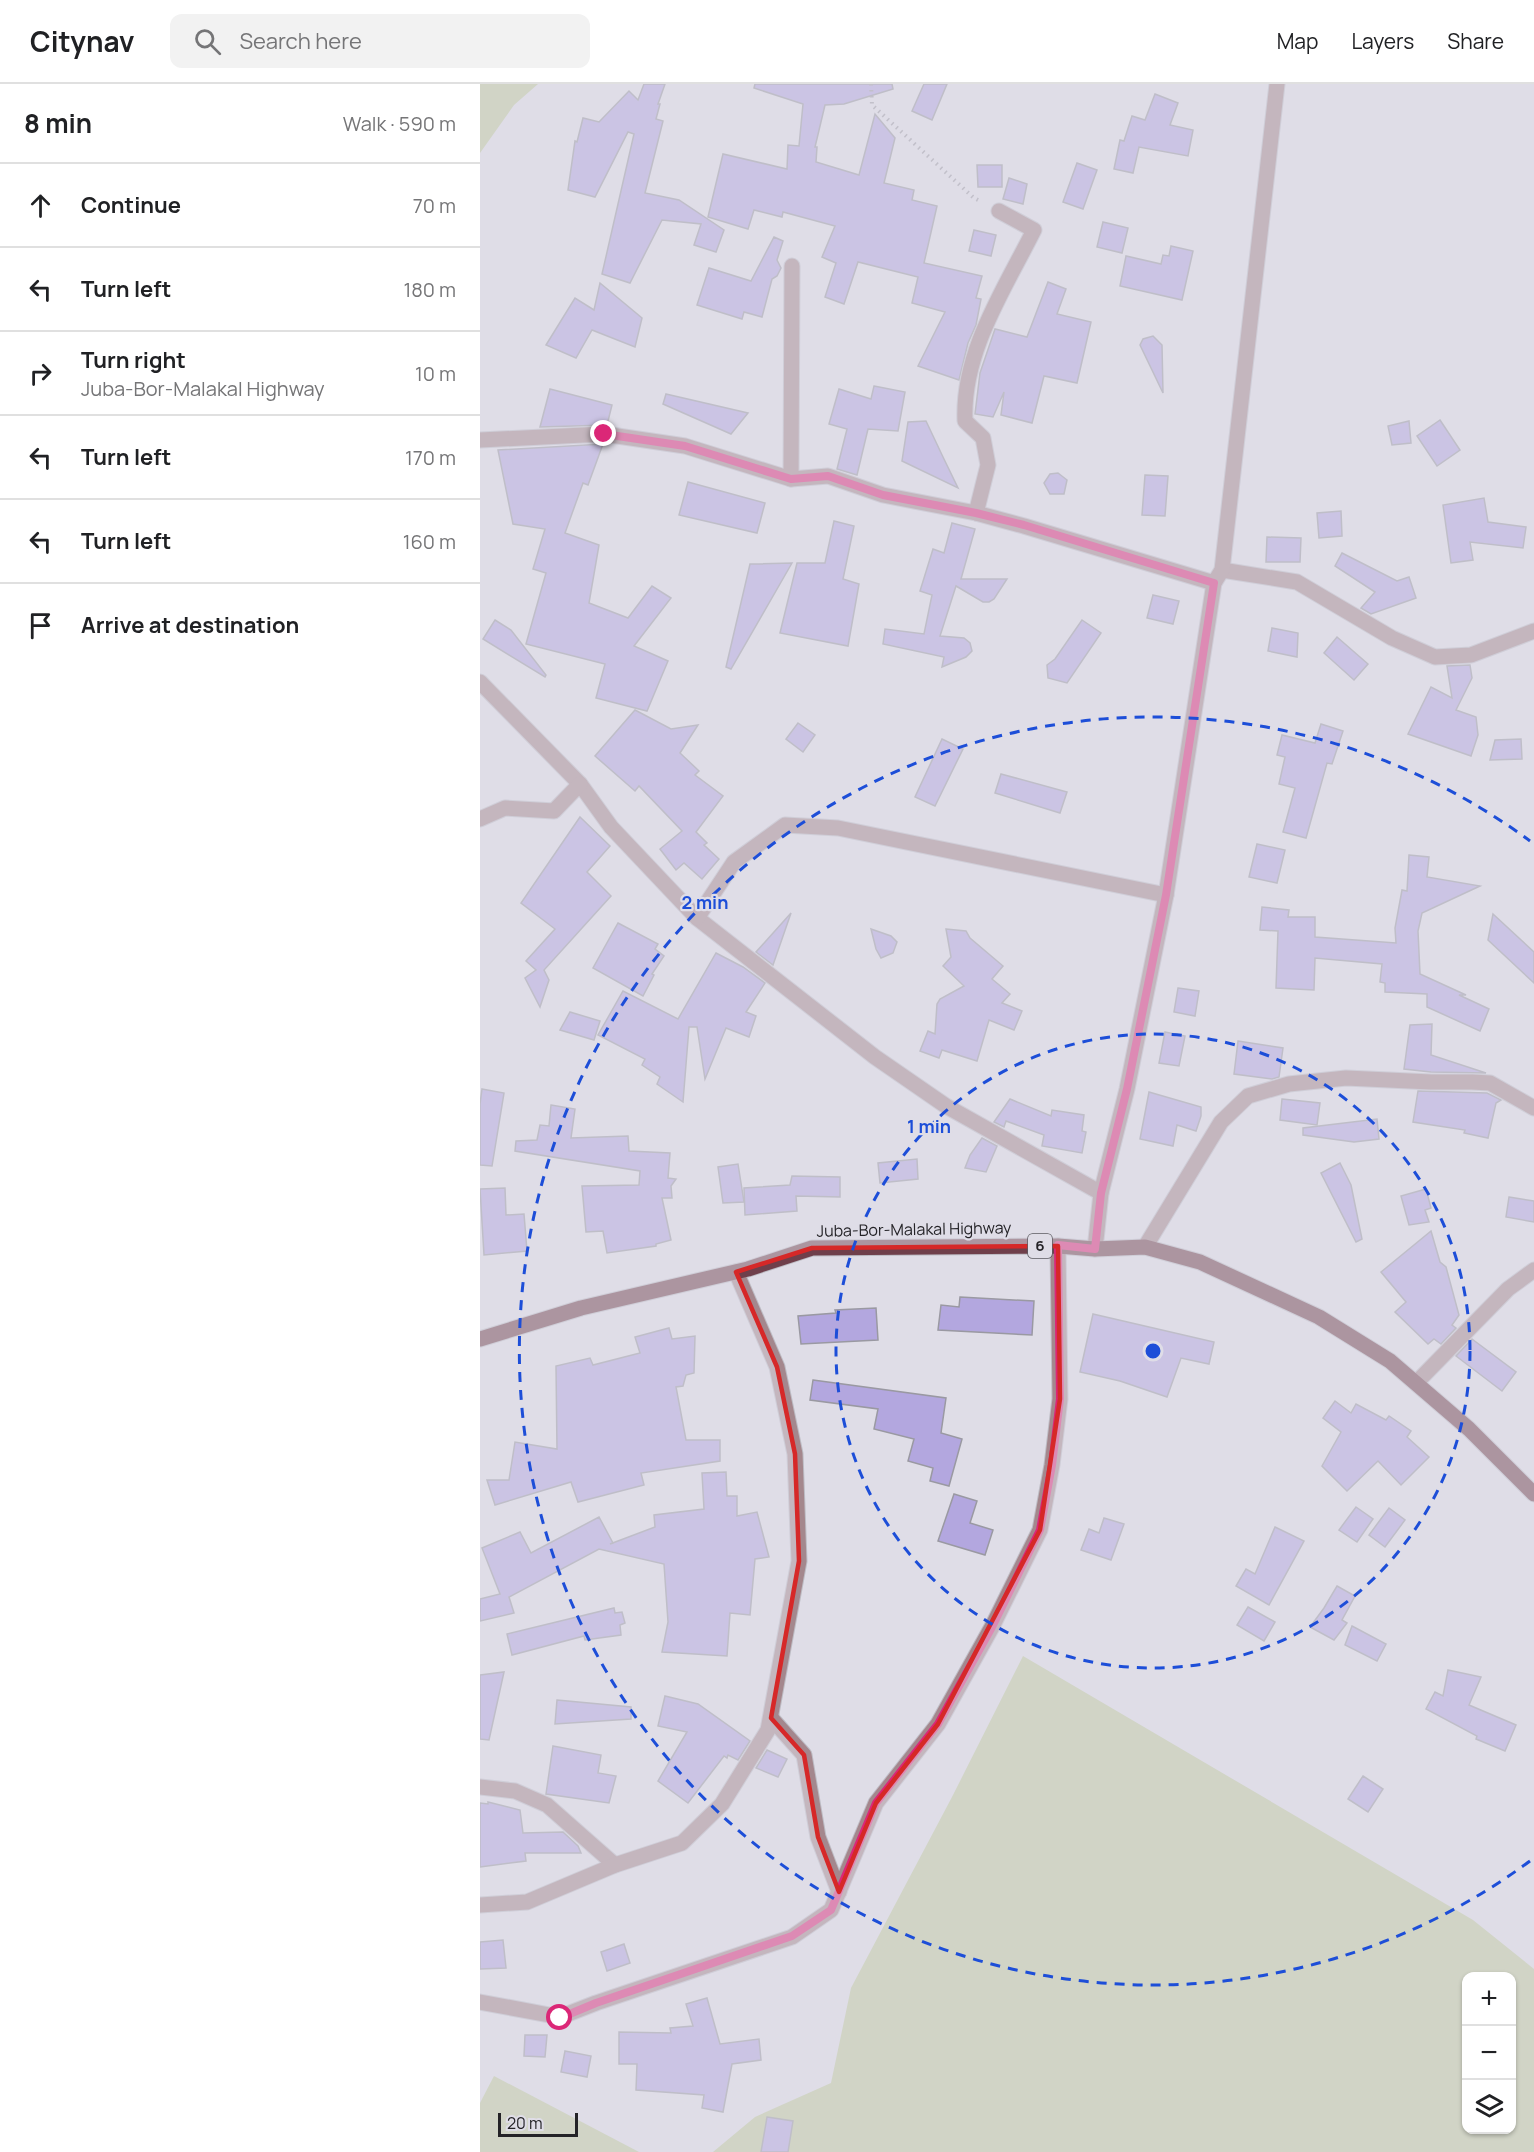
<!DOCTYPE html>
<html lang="en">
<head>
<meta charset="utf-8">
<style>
  body { margin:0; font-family:Manrope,sans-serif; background:#f2f2f2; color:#202124 }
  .controls { position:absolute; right:18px; bottom:18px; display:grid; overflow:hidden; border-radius:12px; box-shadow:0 2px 4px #0004 }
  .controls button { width:54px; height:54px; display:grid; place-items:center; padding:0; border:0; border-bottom:2px solid #e0e0e0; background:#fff; color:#202124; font:30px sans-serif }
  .scale { position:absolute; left:18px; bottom:15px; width:80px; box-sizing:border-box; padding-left:6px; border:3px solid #242327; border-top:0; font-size:16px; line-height:21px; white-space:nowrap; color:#242327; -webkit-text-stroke:4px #dfdde7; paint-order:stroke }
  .stop { position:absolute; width:18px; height:18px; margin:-14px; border:4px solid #db2777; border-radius:50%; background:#fff }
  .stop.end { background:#db2777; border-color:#fff; box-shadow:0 2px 6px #0008 }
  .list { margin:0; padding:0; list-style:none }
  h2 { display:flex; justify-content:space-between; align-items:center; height:78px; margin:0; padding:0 24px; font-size:26px }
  h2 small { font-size:20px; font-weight:400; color:#757577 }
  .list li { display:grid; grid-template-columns:39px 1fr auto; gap:18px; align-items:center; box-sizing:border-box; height:84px; padding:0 24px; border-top:2px solid #e0e0e0 }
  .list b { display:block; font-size:22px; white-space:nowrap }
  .list p { margin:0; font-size:20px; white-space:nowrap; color:#757577 }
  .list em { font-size:20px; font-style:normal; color:#757577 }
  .icon { flex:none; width:33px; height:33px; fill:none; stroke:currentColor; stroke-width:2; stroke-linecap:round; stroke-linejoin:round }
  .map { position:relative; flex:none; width:1054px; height:2068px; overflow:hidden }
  header { display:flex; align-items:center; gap:36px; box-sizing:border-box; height:84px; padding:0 30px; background:#fff; border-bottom:2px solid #e0e0e0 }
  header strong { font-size:28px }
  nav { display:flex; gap:33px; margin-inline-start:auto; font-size:21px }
  .search { width:420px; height:54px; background:#f2f2f2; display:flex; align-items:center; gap:15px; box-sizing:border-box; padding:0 21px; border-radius:12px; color:#757577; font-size:22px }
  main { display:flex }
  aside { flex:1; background:#fff }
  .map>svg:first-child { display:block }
  .green { fill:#c0cb9d; fill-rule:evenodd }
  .building { fill:#b3a7df; stroke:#9a99a2; stroke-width:1.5 }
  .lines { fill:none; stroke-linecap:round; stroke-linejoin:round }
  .street-casing { stroke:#bdbcc4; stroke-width:17 }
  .primary-casing { stroke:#bdbcc4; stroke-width:17 }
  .path { stroke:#a09ea6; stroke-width:4; stroke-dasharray:1.5 4.5; stroke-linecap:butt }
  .street { stroke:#a4878d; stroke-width:15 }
  .primary { stroke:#6f3f4b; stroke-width:15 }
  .route { stroke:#db2777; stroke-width:8 }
  .marked { fill:none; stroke:#d62828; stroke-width:4.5; stroke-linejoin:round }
  .ring { fill:none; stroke:#1d4ed8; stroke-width:3; stroke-dasharray:10 8 }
  .labels { text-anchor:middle; stroke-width:4.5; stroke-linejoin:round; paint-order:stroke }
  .shield { fill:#dfdde7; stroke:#5c5b61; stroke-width:1.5 }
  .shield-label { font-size:15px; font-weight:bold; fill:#242327 }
  .street-label { font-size:16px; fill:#242327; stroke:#dfdde7 }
  .centre { fill:#1d4ed8; stroke:#dfdde7; stroke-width:3 }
  .ring-label { font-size:18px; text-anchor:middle; font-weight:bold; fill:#1d4ed8; stroke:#dfdde7; stroke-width:4.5; stroke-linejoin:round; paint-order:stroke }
</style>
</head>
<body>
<header>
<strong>Citynav</strong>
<div class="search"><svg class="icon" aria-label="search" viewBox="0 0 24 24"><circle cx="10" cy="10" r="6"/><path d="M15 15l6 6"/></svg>Search here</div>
<nav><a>Map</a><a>Layers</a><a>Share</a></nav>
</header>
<main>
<aside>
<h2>8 min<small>Walk · 590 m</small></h2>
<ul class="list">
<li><svg class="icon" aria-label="ahead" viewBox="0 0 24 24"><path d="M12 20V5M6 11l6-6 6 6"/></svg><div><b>Continue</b></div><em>70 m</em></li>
<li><svg class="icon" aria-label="left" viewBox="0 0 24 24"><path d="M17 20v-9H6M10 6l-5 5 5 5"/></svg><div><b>Turn left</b></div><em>180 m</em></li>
<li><svg class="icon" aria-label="right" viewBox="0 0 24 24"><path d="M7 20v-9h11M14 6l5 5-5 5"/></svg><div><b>Turn right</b><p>Juba-Bor-Malakal Highway</p></div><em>10 m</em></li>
<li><svg class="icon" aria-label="left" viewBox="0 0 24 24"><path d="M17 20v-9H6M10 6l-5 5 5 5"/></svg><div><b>Turn left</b></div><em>170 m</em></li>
<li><svg class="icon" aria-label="left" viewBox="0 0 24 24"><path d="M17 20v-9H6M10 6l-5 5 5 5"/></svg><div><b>Turn left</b></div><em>160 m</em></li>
<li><svg class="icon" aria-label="arrive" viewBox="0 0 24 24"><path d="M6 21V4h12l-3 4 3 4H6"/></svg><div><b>Arrive at destination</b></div></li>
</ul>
</aside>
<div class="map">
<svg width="1054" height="2068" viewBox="0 0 1054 2068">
  <rect width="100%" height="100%" fill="#dfdde7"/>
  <g class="green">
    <polygon points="0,0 58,0 34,21 0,69"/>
    <path d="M543,1572L993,1836L1054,1885V2068H233L275,2033L351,1999L371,1904L472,1713ZM986,1892H1032V2046H986Z"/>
    <polygon points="14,1992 159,2068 0,2068 0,2019"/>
  </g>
  <g class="building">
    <polygon points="164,0 185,0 178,20 180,20 176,35 183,37 165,109 199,116 244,146 236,168 214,161 221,140 182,136 150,199 122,190 154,50 148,48 115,113 88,106 95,57 97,58 103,34 119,38 149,7 158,16"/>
    <polygon points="275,0 412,0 413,5 364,20 345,21 335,63 337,63 336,78 379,91 395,30 415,54 404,99 434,106 432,116 457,122 444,179 502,192 496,214 501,215 496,241 488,259 479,296 438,282 465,228 432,219 438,193 378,178 364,220 345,213 356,179 342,173 355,142 303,128 302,133 274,126 268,145 228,133 243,70 307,85 308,61 319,62 323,20 274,4"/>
    <polygon points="444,0 467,0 452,36 432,27"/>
    <polygon points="675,10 698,19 690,41 713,46 708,72 659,63 653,89 634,85 640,56 644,57 652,32 665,36"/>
    <polygon points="597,79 617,86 603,125 583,118"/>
    <polygon points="497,81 522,81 522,103 498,103"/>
    <polygon points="529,94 547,100 543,120 523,115"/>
    <polygon points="623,138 648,144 642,169 617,163"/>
    <polygon points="494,146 516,151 511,172 489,167"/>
    <polygon points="294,153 303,157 297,176 301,184 297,192 292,195 282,233 264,228 262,235 217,221 229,184 271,197"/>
    <polygon points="691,162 713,167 702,216 640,202 646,172 681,180 683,171 689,172"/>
    <polygon points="568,198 586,205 577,230 611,238 597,299 564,292 552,339 521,331 524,308 513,333 495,330 500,289 515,245 547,253"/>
    <polygon points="120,199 162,234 155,263 112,246 96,274 66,261 95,214 114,226"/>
    <polygon points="673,252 682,261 683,309 660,261 663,255"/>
    <polygon points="394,302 425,308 418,347 388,345 377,391 357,385 367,345 349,340 359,305 391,315"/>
    <polygon points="70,305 132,321 127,341 60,343"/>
    <polygon points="186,310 268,329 251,350 183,320"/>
    <polygon points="960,336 980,366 957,382 937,352"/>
    <polygon points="446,337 463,373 478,404 422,377 428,338"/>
    <polygon points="929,337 931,359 912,361 908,342"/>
    <polygon points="123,360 108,401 103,399 85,449 119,461 109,519 148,534 172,502 191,514 154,562 188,577 167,627 116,614 125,580 46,560 66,489 53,485 65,445 33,440 18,366"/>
    <polygon points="578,389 587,396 584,410 570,410 564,399 570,390"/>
    <polygon points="665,391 688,392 685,432 662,431"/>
    <polygon points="208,398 285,419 277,449 199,431"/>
    <polygon points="1004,414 1008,438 1046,443 1043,464 990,458 993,476 971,479 963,421"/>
    <polygon points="861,427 862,452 839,454 837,429"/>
    <polygon points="354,437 374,442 363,495 379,500 368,562 300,549 317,479 345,479"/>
    <polygon points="472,439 495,445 481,495 527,495 514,515 509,518 503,518 476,502 460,552 484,554 490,559 492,567 486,573 462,583 464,573 403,560 405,545 444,550 452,511 440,507 453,465 464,469"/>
    <polygon points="787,453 821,454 820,478 786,478"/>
    <polygon points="862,469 917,497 929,493 936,514 891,530 881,524 895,508 855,482"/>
    <polygon points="312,479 251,585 246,583 270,480"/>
    <polygon points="673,511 699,517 693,540 667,534"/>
    <polygon points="15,536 31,546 66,591 65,593 3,555"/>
    <polygon points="602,536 621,549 587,599 568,594 567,581 575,575"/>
    <polygon points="792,544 818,549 817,573 788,567"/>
    <polygon points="857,553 888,580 874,596 844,569"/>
    <polygon points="990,581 992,594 976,626 996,633 998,651 991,672 928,650 951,603 972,614 967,582"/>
    <polygon points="155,626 191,645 218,641 200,669 219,687 215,691 243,712 216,748 227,759 224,761 239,775 222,795 204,779 196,786 180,765 202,747 159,702 155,707 115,672"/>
    <polygon points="318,639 335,651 323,668 306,655"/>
    <polygon points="841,640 863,647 852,680 847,679 826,754 803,748 815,704 799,700 805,673 797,671 802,651 835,659"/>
    <polygon points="462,655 483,665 455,722 435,713"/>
    <polygon points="1041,655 1042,675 1010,676 1015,656"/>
    <polygon points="521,690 587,708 580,729 515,709"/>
    <polygon points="100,733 130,762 107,788 131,812 64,886 69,896 60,923 45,894 56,886 46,877 75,845 41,819"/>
    <polygon points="777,760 805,766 797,799 769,793"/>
    <polygon points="929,771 949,773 947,793 1000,802 942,829 938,847 940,890 986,911 979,911 1009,925 1000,947 947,923 947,910 905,908 905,899 900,898 902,880 835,874 834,906 796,904 798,847 780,846 782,823 809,826 808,833 835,833 835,853 916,859 915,844 922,806 927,807"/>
    <polygon points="311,829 293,881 276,868"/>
    <polygon points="1013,830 1054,868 1054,899 1008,856"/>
    <polygon points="138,839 178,860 175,865 184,872 172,890 174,891 163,912 113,884"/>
    <polygon points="391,845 411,852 417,858 413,869 401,874 396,865"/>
    <polygon points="466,845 486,847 490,854 523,882 512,895 530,910 522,919 542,927 534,946 509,936 497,977 462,966 459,974 440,967 448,947 455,950 457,920 460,915 484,902 463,882 471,873"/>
    <polygon points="236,869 263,883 285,899 266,928 276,932 269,953 246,944 225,995 217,943 209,943 203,1018 177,1000 180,993 162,981 165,975 118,951 143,907 198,935"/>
    <polygon points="698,904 719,907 715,932 694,928"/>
    <polygon points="90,928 120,937 114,956 80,946"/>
    <polygon points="952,940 951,971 1006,989 951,988 924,985 930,941"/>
    <polygon points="685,948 705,952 699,982 679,979"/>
    <polygon points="758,957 803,964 799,993 792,995 754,990"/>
    <polygon points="2,1005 24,1009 12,1082 0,1081 0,1020"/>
    <polygon points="938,1007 1007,1009 1021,1016 1016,1019 1008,1054 984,1049 985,1046 933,1038"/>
    <polygon points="669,1008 721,1023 721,1032 716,1047 697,1041 693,1062 660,1055"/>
    <polygon points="530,1015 571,1032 572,1026 604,1031 602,1047 606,1048 602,1069 562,1062 564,1051 526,1037 524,1043 514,1038"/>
    <polygon points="802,1015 840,1019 837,1041 800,1036"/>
    <polygon points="71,1021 95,1025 91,1054 148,1052 149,1067 190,1069 188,1094 196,1095 191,1102 192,1114 182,1114 191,1156 176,1160 176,1162 127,1169 123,1147 106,1148 102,1102 159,1101 160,1087 35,1067 36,1057 57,1056 60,1041 69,1042"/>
    <polygon points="897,1035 899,1055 874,1058 823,1051 823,1044"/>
    <polygon points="502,1054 517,1062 506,1088 485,1084 490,1071"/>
    <polygon points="437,1075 438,1095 400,1099 398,1079"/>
    <polygon points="860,1079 871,1101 882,1155 876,1158 841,1089"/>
    <polygon points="258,1080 264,1118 243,1119 238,1083"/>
    <polygon points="312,1092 360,1093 360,1113 316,1112 317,1127 265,1131 264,1104 310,1101"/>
    <polygon points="25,1104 26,1131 44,1130 47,1167 4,1171 0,1105"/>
    <polygon points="946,1105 951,1124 945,1126 949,1138 929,1141 921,1112"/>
    <polygon points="1029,1113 1054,1117 1054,1138 1026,1133"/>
    <polygon points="951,1147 960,1178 966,1183 979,1231 972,1241 976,1244 961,1260 954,1255 948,1260 915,1228 926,1218 901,1188"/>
    <polygon points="480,1213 554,1217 552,1251 458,1246 461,1221 479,1223"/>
    <polygon points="396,1224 398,1256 321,1260 318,1232 356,1229 355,1226"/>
    <polygon points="613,1230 734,1258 729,1280 701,1274 687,1313 640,1297 600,1288"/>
    <polygon points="189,1244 192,1255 215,1252 214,1289 206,1291 203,1302 196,1303 206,1356 240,1356 240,1377 161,1389 164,1401 98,1418 91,1398 15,1421 7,1396 29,1396 35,1358 77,1365 76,1282 110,1274 113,1281 160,1269 155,1253"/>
    <polygon points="992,1255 1036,1288 1022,1307 976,1272"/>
    <polygon points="333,1296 466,1314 461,1349 482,1355 469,1402 450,1397 453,1384 428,1377 434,1355 394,1345 398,1325 330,1316"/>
    <polygon points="855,1317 871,1329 876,1320 906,1336 909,1332 931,1347 927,1353 949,1373 921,1401 898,1377 867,1407 842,1382 861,1348 843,1334"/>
    <polygon points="246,1388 247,1412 257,1412 257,1432 277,1428 289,1473 275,1475 270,1531 250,1529 247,1572 182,1568 188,1538 184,1480 119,1465 29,1513 34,1529 0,1537 0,1515 20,1510 2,1464 40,1448 51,1469 119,1433 133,1459 130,1460 175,1443 174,1431 224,1425 222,1389"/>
    <polygon points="474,1410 497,1417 490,1439 513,1446 505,1471 458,1457"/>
    <polygon points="876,1423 893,1435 877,1458 859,1446"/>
    <polygon points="909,1424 925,1436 905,1463 889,1451"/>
    <polygon points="624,1434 644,1440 631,1476 601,1466 609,1445 619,1449"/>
    <polygon points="795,1443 824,1457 789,1521 756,1502 766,1485 775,1490"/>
    <polygon points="857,1502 875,1512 862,1536 867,1539 854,1556 830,1543 844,1524"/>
    <polygon points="768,1523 795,1538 784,1557 757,1541"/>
    <polygon points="134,1524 135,1529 142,1528 145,1539 140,1541 141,1551 105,1556 104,1552 32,1571 27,1550"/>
    <polygon points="872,1542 906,1560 897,1577 865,1561"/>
    <polygon points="968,1586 1001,1593 989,1621 1036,1641 1025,1667 996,1655 997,1652 946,1625 955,1608 963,1612"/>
    <polygon points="24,1588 9,1656 0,1655 0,1591"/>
    <polygon points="185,1612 218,1620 270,1657 258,1676 248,1671 247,1674 244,1672 208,1719 178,1697 207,1648 178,1642"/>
    <polygon points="77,1616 151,1623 151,1635 75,1640"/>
    <polygon points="73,1662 121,1671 118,1689 136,1692 129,1719 66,1710"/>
    <polygon points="287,1666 307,1675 298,1693 276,1684"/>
    <polygon points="883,1692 903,1705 888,1728 868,1715"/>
    <polygon points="8,1718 40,1726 43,1749 83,1748 98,1762 101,1769 45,1769 46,1777 0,1783 0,1719 8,1720"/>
    <polygon points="23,1856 26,1884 0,1885 0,1858"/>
    <polygon points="144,1860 150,1879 127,1887 121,1868"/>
    <polygon points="227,1914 240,1960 279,1955 281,1976 252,1980 243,2028 222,2024 224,2011 156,2006 157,1980 139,1980 139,1948 191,1949 190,1944 213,1942 206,1920"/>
    <polygon points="45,1951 67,1951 65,1973 44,1972"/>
    <polygon points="85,1967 111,1972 107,1993 81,1988"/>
    <polygon points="287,2033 313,2037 308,2068 281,2068"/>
  </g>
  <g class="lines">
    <defs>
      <g id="street">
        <polyline points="0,356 124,350 205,362 311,395 348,392 403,411 496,429 544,442 734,499"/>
        <polyline points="311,395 312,182"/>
        <path d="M496,429L508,381L503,354L485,337C482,268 524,206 554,146L519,127"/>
        <polyline points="742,486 817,498 912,554 955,573 991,571 1054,547"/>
        <polyline points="0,598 100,700 131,743 217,834 395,973 466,1022 621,1109"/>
        <polyline points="0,735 25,724 74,727 100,700"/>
        <polyline points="217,834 254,778 305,741 358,744 686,811"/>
        <polyline points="665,1163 741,1038 768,1012 809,1000 866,994 951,998 992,998 1010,999 1054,1024"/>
        <polyline points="615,1165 621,1109 647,1005 686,811 734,499 742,486 797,0"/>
        <polyline points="936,1299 1028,1205 1054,1186"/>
        <polyline points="291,1634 324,1671 338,1753 359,1808"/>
        <polyline points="0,1703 35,1707 67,1721 135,1781"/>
        <polyline points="0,1821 47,1818 135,1781 202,1759 242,1720 288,1646 319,1477 315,1370 297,1283 256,1188"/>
        <polyline points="0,1918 80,1933 116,1919 312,1853 351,1826 396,1719 458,1640 512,1543 560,1446 572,1381 580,1315 578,1162"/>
      </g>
      <polyline id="primary" points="0,1255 101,1224 268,1185 332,1164 578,1162 615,1165 665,1163 720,1178 839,1233 910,1277 989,1345 1054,1410"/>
    </defs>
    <use href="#street" class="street-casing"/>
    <use href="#primary" class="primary-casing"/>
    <polyline class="path" points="391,0 392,21 494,114 502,118"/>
    <use href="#street" class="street"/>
    <use href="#primary" class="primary"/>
  </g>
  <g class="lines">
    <polyline class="route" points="80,1934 116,1919 312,1852 351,1826 396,1719 458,1640 512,1543 560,1446 572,1381 580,1315 578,1161 615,1165 621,1109 647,1005 686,811 734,499 544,441 496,429 403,411 348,392 311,395 205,362 124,350"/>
  </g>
  <path d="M0 0H1054V2068H0ZM578,1162L580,1315L560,1446L458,1640L396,1719L359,1808L338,1753L324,1671L291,1634L319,1477L315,1370L297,1283L256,1188L332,1164Z" fill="#dfdde7" fill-opacity=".55" fill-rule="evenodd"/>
  <path class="marked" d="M578,1162L580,1315L560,1446L458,1640L396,1719L359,1808L338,1753L324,1671L291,1634L319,1477L315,1370L297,1283L256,1188L332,1164Z"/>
  <g class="ring">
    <circle cx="673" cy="1267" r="317"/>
    <path d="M1050 1777A634 634 0 1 1 1050 757"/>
  </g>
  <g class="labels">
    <rect class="shield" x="548" y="1150" width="24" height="24" rx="4.5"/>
    <g class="shield-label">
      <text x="560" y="1167">6</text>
    </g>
    <g class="street-label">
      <text transform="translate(434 1145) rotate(-1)" y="6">Juba-Bor-Malakal Highway</text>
    </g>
  </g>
  <circle cx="673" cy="1267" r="9" class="centre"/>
  <g class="ring-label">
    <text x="225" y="825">2 min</text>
    <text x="449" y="1049">1 min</text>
  </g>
</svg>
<div class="controls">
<button>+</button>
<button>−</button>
<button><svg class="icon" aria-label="layers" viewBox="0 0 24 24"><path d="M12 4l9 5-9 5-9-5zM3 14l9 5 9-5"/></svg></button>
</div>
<div class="scale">20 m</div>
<div class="stop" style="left:80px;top:1934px"></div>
<div class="stop end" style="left:124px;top:350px"></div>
</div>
</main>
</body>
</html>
